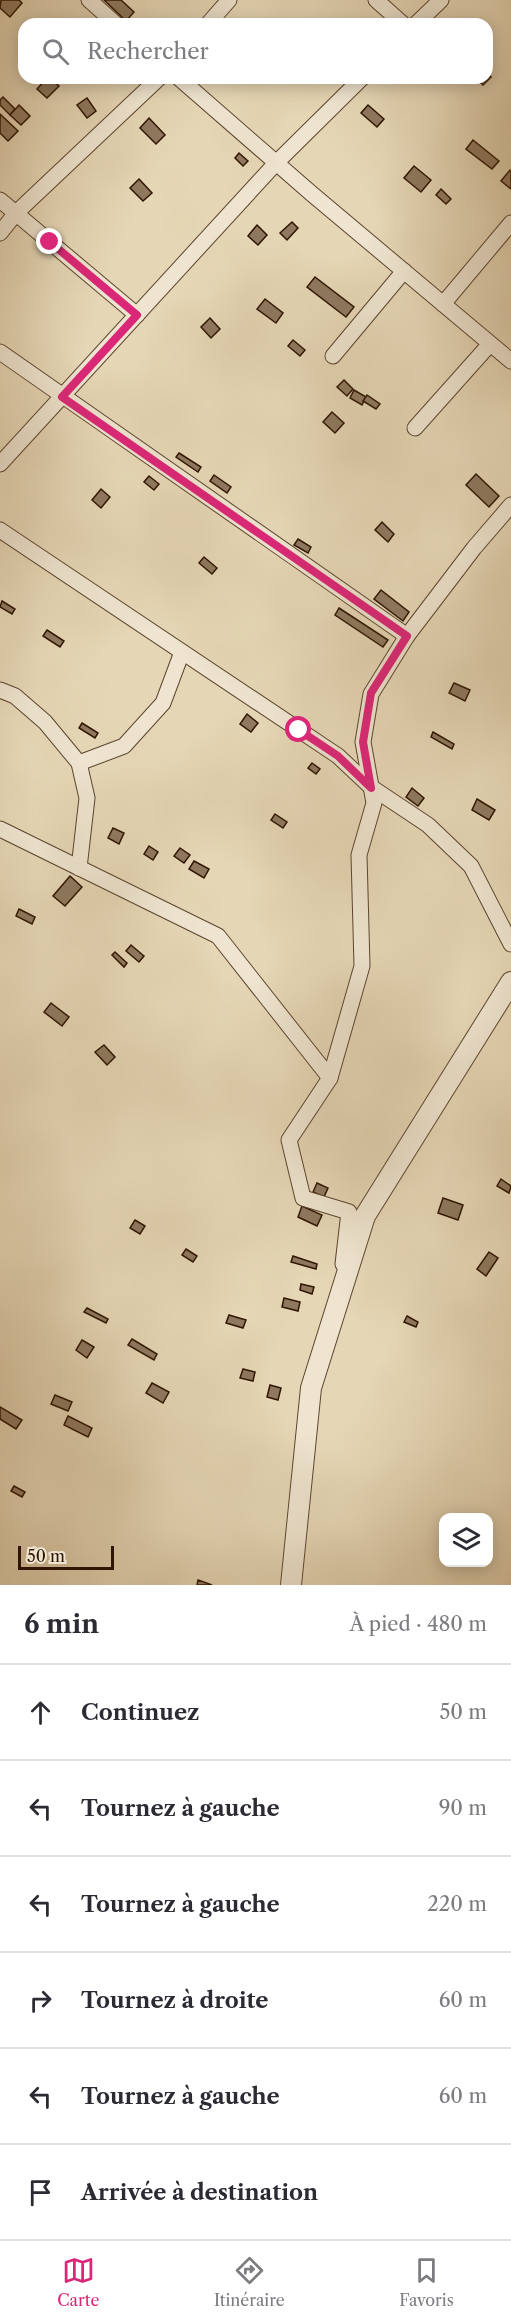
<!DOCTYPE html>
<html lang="fr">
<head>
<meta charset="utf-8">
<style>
  body { margin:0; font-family:"Libre Caslon Text",serif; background:#f2f2f3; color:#2b2b33 }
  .controls { position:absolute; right:18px; bottom:18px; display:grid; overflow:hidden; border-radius:12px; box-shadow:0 3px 15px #0003 }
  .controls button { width:54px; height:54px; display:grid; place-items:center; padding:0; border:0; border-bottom:2px solid #e1e1e2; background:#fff; color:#2b2b33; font:30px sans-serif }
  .scale { position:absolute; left:18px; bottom:15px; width:96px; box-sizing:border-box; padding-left:6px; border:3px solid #2f1502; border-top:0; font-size:16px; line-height:21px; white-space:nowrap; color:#2f1502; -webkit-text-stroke:4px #eee4cf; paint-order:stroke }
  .stop { position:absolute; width:18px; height:18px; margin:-14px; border:4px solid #db2777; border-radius:50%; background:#fff }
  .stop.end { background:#db2777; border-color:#fff; box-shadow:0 2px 6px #0008 }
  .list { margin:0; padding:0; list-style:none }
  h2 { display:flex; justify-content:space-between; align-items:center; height:78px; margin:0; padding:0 24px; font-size:26px }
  h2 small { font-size:20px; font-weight:400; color:#7c7c81 }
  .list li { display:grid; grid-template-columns:39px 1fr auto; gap:18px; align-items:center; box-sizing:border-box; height:96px; padding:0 24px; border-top:2px solid #e1e1e2 }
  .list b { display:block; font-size:22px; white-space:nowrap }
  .list em { font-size:20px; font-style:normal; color:#7c7c81 }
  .icon { flex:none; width:33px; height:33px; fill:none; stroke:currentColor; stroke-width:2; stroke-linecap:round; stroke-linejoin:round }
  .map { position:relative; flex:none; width:511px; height:1585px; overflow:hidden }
  .search { position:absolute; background:#fff; box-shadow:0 3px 15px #0003; left:18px; right:18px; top:18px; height:66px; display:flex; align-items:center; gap:15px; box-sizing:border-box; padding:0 21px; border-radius:18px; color:#7c7c81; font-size:22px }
  .sheet { height:654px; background:#fff }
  nav { display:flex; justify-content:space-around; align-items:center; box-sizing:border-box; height:84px; border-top:2px solid #e1e1e2; background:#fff; font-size:16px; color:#7c7c81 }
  nav a { display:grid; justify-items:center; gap:3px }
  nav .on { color:#db2777 }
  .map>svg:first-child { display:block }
  .building { fill:#8e795f; stroke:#2f1502; stroke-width:1.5 }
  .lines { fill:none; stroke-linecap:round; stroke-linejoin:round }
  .minor-casing { stroke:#5c452f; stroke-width:17 }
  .tertiary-casing { stroke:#5c452f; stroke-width:22 }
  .minor { stroke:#eee4cf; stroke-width:15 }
  .tertiary { stroke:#eee4cf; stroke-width:20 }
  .route { stroke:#db2777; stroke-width:8 }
</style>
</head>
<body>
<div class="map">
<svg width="511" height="1585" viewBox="0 0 511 1585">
  <rect width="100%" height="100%" fill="#e5d6b5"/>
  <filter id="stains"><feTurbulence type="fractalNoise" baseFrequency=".00333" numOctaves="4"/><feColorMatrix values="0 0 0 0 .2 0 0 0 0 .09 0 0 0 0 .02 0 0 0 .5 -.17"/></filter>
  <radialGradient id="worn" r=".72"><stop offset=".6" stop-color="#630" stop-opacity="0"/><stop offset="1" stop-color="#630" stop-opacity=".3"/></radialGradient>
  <g class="building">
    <polygon points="1,0 19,0 22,3 10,17 0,8"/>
    <polygon points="104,0 121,0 134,12 126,21"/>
    <polygon points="487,73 491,77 483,85 476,78 487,78"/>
    <polygon points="47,78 50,78 59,86 47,98 37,89"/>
    <polygon points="3,97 15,109 10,115 0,105 0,100"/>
    <polygon points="87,98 96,111 87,118 77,105"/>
    <polygon points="19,105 30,116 21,125 10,115"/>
    <polygon points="368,105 384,119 377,127 361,113"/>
    <polygon points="0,114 18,131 8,141 0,133"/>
    <polygon points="149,118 165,135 156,144 140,128"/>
    <polygon points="473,140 499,161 492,169 466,149"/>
    <polygon points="239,153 248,161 243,166 235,158"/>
    <polygon points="414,166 431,180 421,192 404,178"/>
    <polygon points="510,170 511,171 511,189 501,181"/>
    <polygon points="139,179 152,193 143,201 130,188"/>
    <polygon points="441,189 451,199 446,204 436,195"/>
    <polygon points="292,222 298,228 287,240 280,233"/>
    <polygon points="257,225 267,235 258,245 248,236"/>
    <polygon points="315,277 354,307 346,317 307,287"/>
    <polygon points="265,299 283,313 276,323 257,309"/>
    <polygon points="210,318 220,329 211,338 201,327"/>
    <polygon points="293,340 305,350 300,356 288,346"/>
    <polygon points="344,380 353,389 347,396 337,387"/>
    <polygon points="354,390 366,397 362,405 350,398"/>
    <polygon points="367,395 380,404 376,409 363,401"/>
    <polygon points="332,412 344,423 335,433 323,422"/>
    <polygon points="179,453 201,467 198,472 176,457"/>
    <polygon points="476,474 499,496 489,507 466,485"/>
    <polygon points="214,475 231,487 227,493 210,481"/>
    <polygon points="149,476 159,484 154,490 144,482"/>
    <polygon points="101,489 110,497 101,508 92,500"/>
    <polygon points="382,522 394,534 388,542 375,530"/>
    <polygon points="298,539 311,547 308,553 294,545"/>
    <polygon points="204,557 217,568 212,574 199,563"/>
    <polygon points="381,590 409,612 403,621 374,599"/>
    <polygon points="2,601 15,609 12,614 0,607"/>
    <polygon points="339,608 388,640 383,647 335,615"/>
    <polygon points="47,630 64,641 60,647 43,636"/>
    <polygon points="454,683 470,690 465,701 449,693"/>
    <polygon points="247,714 258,723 251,732 240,724"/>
    <polygon points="82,723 98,733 95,738 79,728"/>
    <polygon points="433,732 454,744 452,749 431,737"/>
    <polygon points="312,763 320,769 316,774 308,768"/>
    <polygon points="412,788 424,798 418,806 406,797"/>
    <polygon points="477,799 495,810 489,820 472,810"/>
    <polygon points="275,814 287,822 283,828 271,820"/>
    <polygon points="113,828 124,833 119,844 108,838"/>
    <polygon points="149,846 158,852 153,860 144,854"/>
    <polygon points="180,848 190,855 184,863 174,856"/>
    <polygon points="194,861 209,869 204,878 189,869"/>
    <polygon points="70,876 82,887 65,906 53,896"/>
    <polygon points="19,909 35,917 32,924 16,916"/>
    <polygon points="131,945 144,956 139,962 126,951"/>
    <polygon points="115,952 127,963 124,967 112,955"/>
    <polygon points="51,1003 69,1017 62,1026 44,1012"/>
    <polygon points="104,1045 115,1057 107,1065 95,1052"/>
    <polygon points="501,1179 511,1186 509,1193 497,1186"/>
    <polygon points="317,1183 328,1188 324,1197 313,1192"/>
    <polygon points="443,1198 463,1205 458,1220 438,1213"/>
    <polygon points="302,1206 322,1215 317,1226 298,1217"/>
    <polygon points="135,1220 145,1226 140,1234 130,1228"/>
    <polygon points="186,1249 197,1256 193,1262 182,1255"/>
    <polygon points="489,1252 498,1258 486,1276 477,1269"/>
    <polygon points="293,1256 317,1264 316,1269 291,1262"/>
    <polygon points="301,1284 314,1287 312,1294 300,1290"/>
    <polygon points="284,1298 300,1302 298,1311 282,1307"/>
    <polygon points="87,1308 108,1319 106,1323 84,1312"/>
    <polygon points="229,1315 246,1320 243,1328 226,1323"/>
    <polygon points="407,1316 418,1322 416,1327 404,1322"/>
    <polygon points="132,1339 157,1354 154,1360 128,1345"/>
    <polygon points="82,1340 94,1347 87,1358 76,1350"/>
    <polygon points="243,1369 255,1372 253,1381 240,1378"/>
    <polygon points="152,1383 169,1392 163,1403 146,1393"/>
    <polygon points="270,1385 281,1388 278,1400 267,1397"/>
    <polygon points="55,1395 72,1402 68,1411 51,1404"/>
    <polygon points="0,1407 22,1420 16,1429 0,1419"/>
    <polygon points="68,1416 92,1428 88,1437 64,1425"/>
    <polygon points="14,1486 25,1492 22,1497 11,1491"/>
    <polygon points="198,1580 212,1585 197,1585"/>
  </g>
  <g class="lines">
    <defs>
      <g id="minor">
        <polyline points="89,0 116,24"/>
        <polyline points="376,0 403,24"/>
        <polyline points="208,24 229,0"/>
        <polyline points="416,24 441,0"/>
        <polyline points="179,78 312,194 511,361"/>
        <polyline points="0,200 137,315"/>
        <polyline points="0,233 16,213 159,78"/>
        <polyline points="443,304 511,223"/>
        <polyline points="0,352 407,636"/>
        <polyline points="333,356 404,271"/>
        <polyline points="415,428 490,344"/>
        <polyline points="0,464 276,163 362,78"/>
        <polyline points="0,530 338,756 371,787 428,825 471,866 511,944"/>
        <polyline points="0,690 15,696 45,722 79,763 87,798 79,868"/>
        <polyline points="79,763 124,746 163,703 182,652"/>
        <polyline points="0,829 218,936 330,1078"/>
        <polyline points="343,1264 349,1212 303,1198 289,1140 330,1078 362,966 359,855 374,803 363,742 371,694 407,636 474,548 511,505"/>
      </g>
      <polyline id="tertiary" points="291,1585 311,1388 365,1216 511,982"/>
    </defs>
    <use href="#minor" class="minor-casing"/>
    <use href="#tertiary" class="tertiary-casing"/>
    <use href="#minor" class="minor"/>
    <use href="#tertiary" class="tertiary"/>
  </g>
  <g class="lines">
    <polyline class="route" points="50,242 137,315 62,397 407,636 371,693 363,742 371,788 338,756 299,730"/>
  </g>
  <rect width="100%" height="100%" filter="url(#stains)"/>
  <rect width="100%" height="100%" fill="url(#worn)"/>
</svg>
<div class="controls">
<button><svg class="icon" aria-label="layers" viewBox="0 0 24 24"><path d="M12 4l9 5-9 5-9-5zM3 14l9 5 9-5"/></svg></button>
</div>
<div class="scale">50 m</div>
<div class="stop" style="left:299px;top:730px"></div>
<div class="stop end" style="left:50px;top:242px"></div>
<div class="search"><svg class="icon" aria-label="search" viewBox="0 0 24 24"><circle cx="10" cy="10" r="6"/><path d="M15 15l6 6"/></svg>Rechercher</div>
</div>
<section class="sheet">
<h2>6 min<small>À pied · 480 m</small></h2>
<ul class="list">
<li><svg class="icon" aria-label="ahead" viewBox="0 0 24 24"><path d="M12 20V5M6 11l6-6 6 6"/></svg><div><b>Continuez</b></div><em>50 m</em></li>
<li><svg class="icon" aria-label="left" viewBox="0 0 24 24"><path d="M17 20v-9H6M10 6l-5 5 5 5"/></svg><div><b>Tournez à gauche</b></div><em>90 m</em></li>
<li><svg class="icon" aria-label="left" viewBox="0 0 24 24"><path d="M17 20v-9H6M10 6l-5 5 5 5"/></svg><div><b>Tournez à gauche</b></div><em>220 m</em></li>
<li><svg class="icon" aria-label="right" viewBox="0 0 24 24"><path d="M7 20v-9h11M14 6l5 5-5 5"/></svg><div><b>Tournez à droite</b></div><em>60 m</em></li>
<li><svg class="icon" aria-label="left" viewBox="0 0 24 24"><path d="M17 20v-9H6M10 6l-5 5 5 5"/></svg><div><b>Tournez à gauche</b></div><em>60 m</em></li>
<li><svg class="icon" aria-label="arrive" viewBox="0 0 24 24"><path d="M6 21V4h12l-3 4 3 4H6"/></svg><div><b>Arrivée à destination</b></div></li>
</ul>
</section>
<nav>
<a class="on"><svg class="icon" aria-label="map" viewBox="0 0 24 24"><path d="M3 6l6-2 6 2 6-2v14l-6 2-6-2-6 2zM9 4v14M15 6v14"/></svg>Carte</a>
<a><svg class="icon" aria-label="directions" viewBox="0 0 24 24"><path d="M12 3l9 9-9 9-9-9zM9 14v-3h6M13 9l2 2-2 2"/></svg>Itinéraire</a>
<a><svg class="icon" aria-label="saved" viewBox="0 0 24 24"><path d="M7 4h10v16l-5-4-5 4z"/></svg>Favoris</a>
</nav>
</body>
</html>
